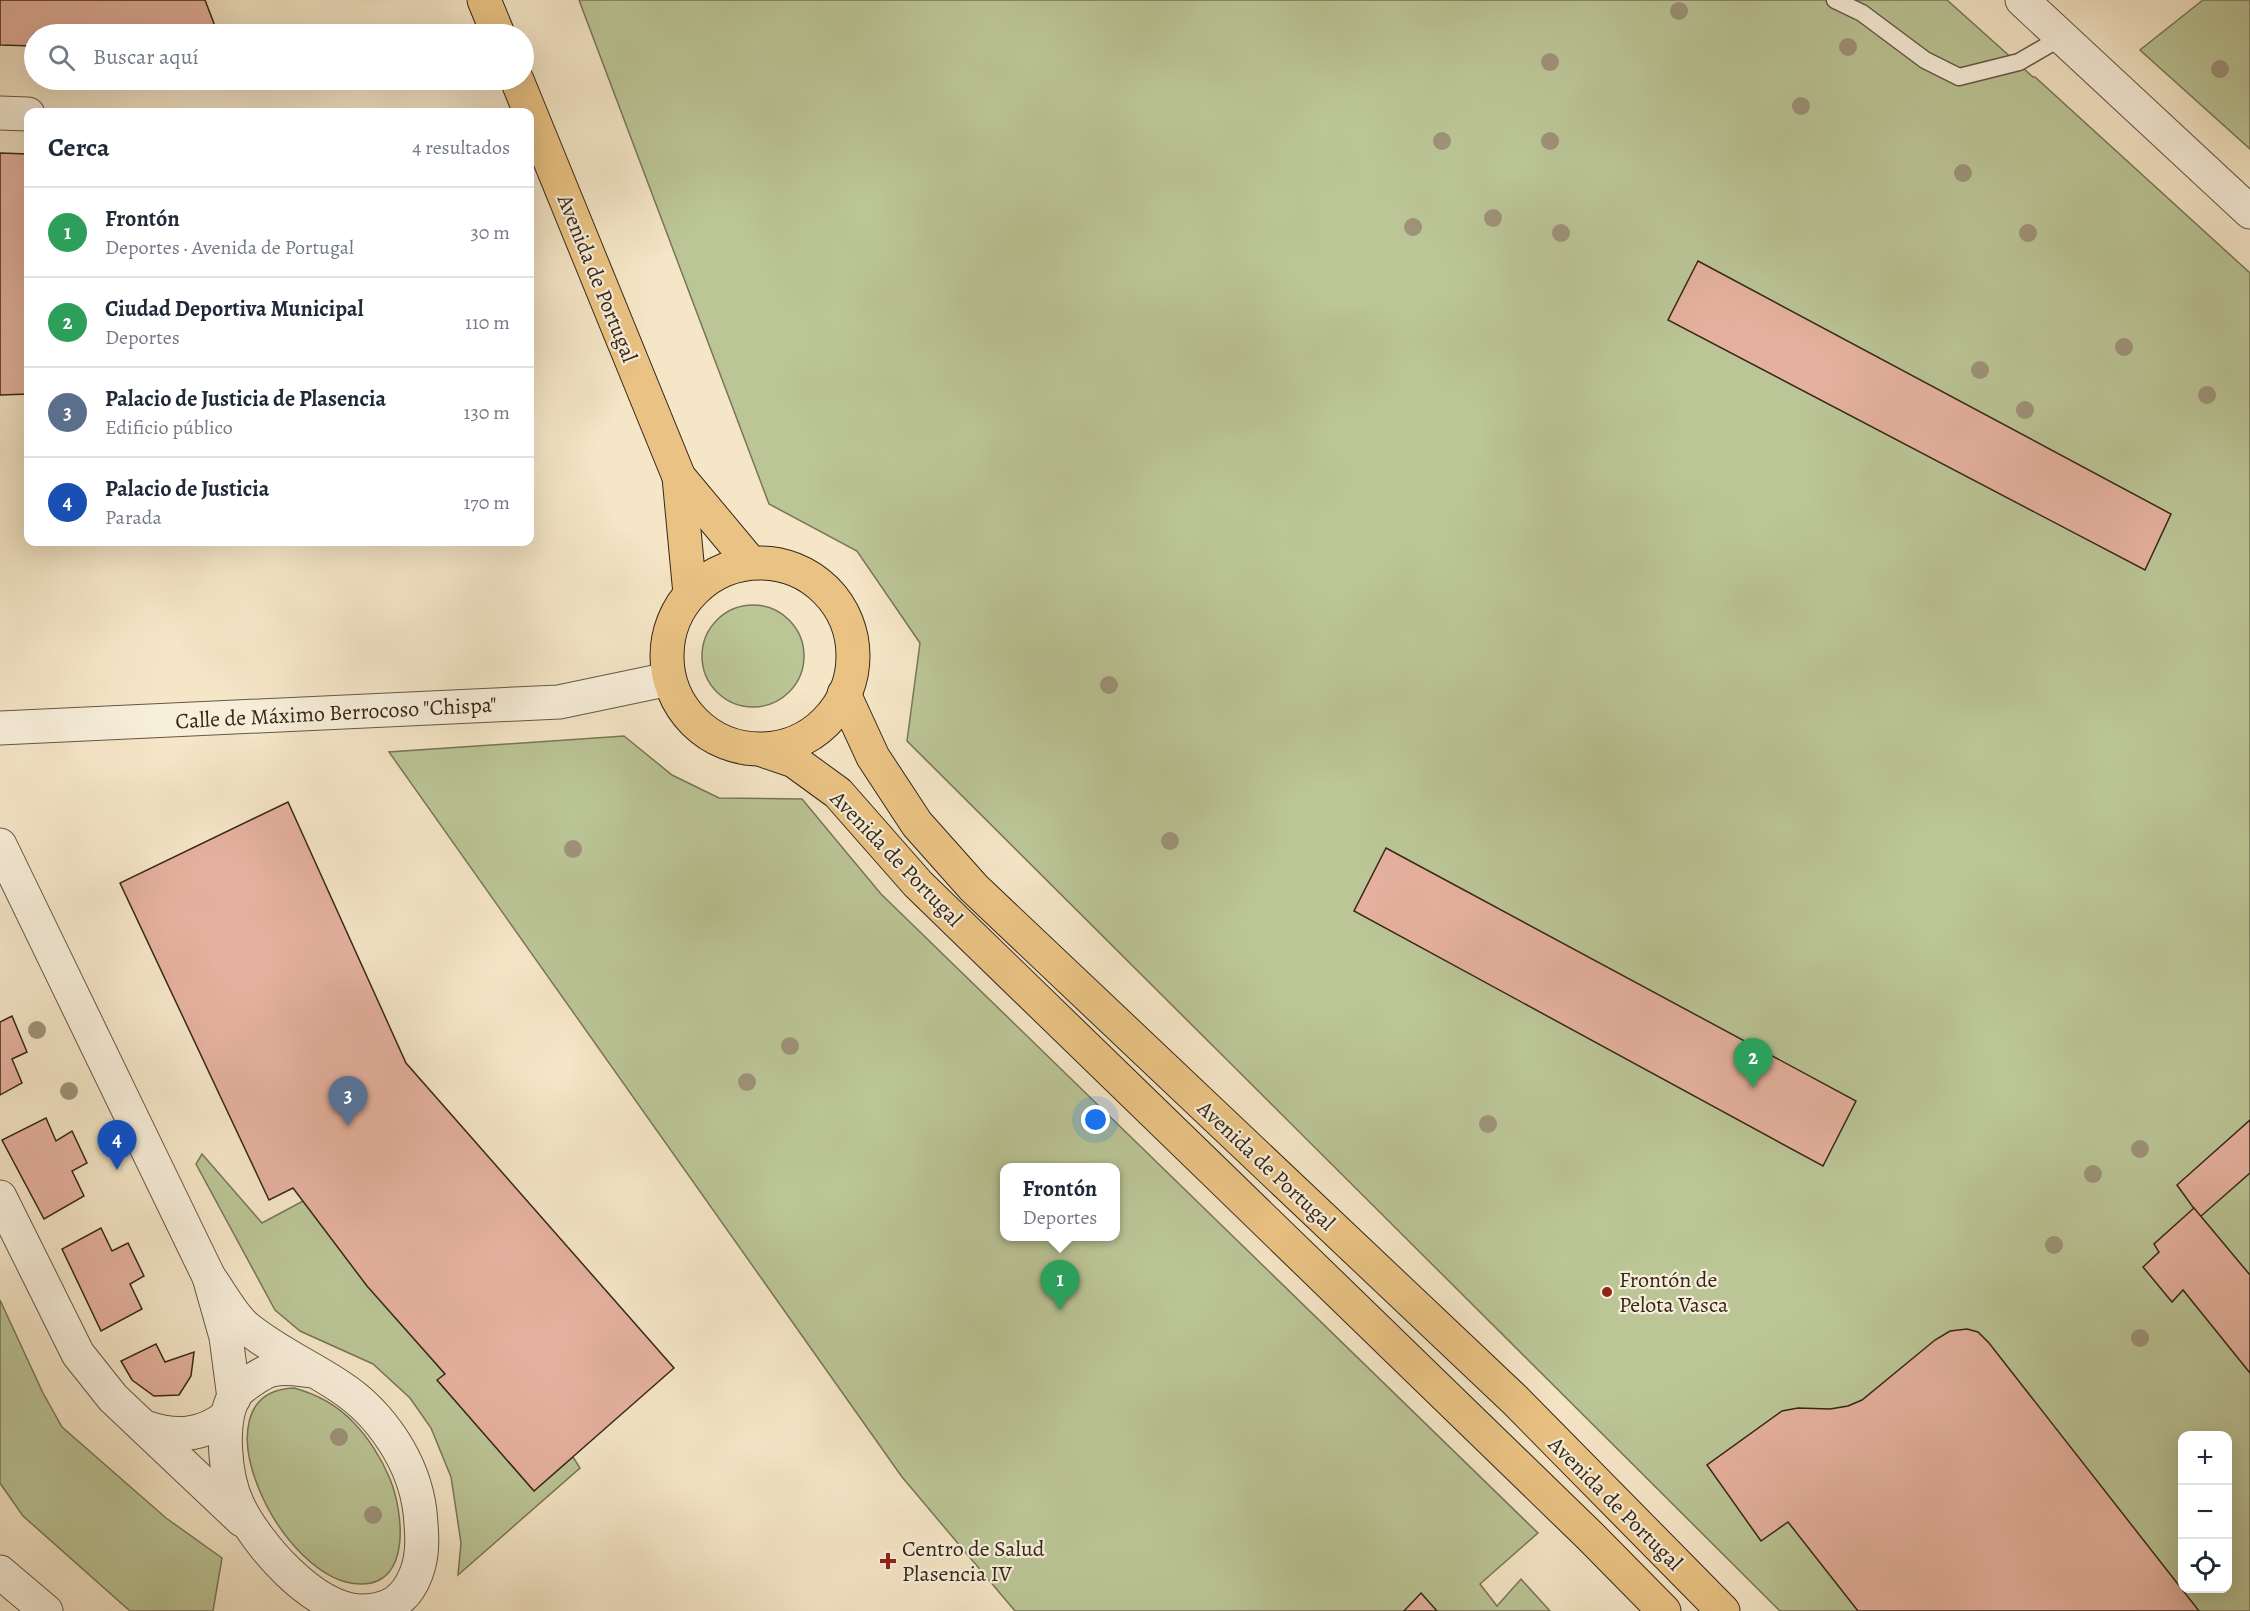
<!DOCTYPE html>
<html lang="es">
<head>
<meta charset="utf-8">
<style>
  body { margin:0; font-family:Alegreya,serif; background:#f6f6f7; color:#1f2937 }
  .controls { position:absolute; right:18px; bottom:18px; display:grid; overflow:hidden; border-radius:12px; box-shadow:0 6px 24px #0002 }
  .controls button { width:54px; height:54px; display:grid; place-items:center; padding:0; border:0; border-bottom:2px solid #e0e1e3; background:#fff; color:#1f2937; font:30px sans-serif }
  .you { position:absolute; left:1096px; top:1120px; width:21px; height:21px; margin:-15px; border:4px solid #fff; border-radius:50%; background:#1a73e8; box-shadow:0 0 0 9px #1a73e833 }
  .badge { display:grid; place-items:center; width:39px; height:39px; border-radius:50%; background:#db2777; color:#fff; font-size:20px; font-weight:700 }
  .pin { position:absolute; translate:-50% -50px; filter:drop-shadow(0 2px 3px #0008) }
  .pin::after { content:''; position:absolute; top:32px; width:21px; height:18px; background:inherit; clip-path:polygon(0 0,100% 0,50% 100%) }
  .popup { position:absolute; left:1000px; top:1163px; width:120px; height:78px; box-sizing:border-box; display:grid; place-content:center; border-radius:12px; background:#fff; filter:drop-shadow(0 2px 4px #0005); font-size:20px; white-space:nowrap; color:#747a83 }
  .popup b { font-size:22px; color:#1f2937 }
  .popup::after { content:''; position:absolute; left:50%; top:100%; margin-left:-12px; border:12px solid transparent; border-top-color:#fff }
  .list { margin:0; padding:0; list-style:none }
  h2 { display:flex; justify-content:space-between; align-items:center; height:78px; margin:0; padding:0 24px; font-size:26px }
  h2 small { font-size:20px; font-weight:400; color:#747a83 }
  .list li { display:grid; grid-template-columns:39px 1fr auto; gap:18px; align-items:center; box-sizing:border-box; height:90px; padding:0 24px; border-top:2px solid #e0e1e3 }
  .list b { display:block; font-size:22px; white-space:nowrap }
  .list p { margin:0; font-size:20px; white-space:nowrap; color:#747a83 }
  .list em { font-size:20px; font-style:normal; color:#747a83 }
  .icon { flex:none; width:33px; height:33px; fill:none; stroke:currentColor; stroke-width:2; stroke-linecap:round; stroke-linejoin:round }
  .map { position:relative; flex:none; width:2250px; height:1611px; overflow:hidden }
  .search { position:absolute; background:#fff; box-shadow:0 6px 24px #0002; left:24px; top:24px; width:510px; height:66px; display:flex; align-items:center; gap:15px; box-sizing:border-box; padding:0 21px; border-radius:33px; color:#747a83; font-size:22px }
  .panel { position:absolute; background:#fff; box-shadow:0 6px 24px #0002; left:24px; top:108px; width:510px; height:438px; border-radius:12px }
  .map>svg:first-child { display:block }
  .green { fill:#bbc596; stroke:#787658; stroke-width:1.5; fill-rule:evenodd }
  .building { fill:#e5b19e; stroke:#35271a; stroke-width:1.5 }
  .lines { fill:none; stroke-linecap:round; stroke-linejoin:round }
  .service-casing { stroke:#655745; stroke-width:19 }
  .minor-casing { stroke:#655745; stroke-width:35 }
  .primary-casing { stroke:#35271a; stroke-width:35 }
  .service { stroke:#f8efdb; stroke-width:16 }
  .minor { stroke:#f8efdb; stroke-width:33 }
  .primary { stroke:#eac384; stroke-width:33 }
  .tree { fill:#9e9279 }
  .poi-dot { fill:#8f2418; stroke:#f8efdb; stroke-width:2 }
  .labels { text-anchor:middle; stroke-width:4.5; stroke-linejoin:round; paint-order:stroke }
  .street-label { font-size:22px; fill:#35271a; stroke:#f8efdb }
  .poi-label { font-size:22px; fill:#35271a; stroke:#f8efdb; text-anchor:start }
</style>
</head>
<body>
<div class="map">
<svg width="2250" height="1611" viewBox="0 0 2250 1611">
  <rect width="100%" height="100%" fill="#f5e6c7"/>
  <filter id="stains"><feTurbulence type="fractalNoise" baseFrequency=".00333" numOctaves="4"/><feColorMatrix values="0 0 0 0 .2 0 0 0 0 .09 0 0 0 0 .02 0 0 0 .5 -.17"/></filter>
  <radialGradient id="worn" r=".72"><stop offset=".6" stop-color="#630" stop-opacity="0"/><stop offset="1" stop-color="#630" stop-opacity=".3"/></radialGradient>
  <g class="green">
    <path d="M579,0H1947L2033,77H2035L2250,273V1611H1780L907,741L920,643L857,551L769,504ZM2182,1436H2228V1588H2182Z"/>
    <polygon points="2203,0 2250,0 2250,149 2140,50"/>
    <circle cx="753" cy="656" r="51"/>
    <path d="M624,736L672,775L719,798L802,799L881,894L1538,1533L1480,1584L1497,1606L1521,1579L1550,1611H1015L902,1477L389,752ZM1004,1168H1116V1236H1004Z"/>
    <polygon points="202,1154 262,1223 303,1201 445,1374 438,1380 534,1491 573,1457 580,1468 458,1575 461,1543 451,1477 431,1428 410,1398 373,1364 300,1331 275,1310 196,1164"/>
    <polygon points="0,1300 43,1393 62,1427 166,1518 222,1558 213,1611 130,1611 23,1516 2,1486 0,1483"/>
    <path d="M294,1388C316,1394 337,1405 353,1422C368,1437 382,1459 390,1479C403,1511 412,1583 362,1584C281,1586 190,1392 294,1388Z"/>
  </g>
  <g class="building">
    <polygon points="0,0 205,0 218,34 34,34 34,46 0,45"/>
    <polygon points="0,153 28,154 28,394 0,395"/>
    <polygon points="1698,261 2171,514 2145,570 1668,320"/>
    <polygon points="288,802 406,1063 674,1368 534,1491 437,1380 445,1374 367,1286 293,1188 269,1200 120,883"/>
    <polygon points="1386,848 1856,1101 1823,1166 1354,911"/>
    <polygon points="12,1016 27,1052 12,1059 22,1083 0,1095 0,1022"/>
    <polygon points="46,1118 56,1141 72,1131 87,1163 72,1171 84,1196 44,1219 2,1140"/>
    <polygon points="2250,1120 2250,1173 2200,1217 2177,1185"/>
    <polygon points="2194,1208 2250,1275 2250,1373 2183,1290 2172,1302 2143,1267 2159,1252 2154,1244"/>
    <polygon points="101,1228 112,1251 128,1243 144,1276 130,1284 142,1309 101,1331 62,1249"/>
    <polygon points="1967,1329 1978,1332 1989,1343 2199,1611 1858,1611 1788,1522 1761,1541 1707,1465 1782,1411 1798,1408 1830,1409 1848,1406 1862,1400 1935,1340 1950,1331"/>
    <polygon points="156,1344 165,1362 194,1352 191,1376 179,1395 154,1396 132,1380 121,1361"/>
    <polygon points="1421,1593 1437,1611 1404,1611"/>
  </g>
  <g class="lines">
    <defs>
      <polyline id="service" points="1835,0 1862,13 1925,60 1959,77 2019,62 2062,37"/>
      <g id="minor">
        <polyline points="2022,0 2250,212"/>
        <polyline points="0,113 28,114"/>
        <polyline points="0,728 559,702 669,679"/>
        <polyline points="0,845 209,1277 226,1337 234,1398"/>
        <polyline points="0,1197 78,1354 113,1398 242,1520"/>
        <path d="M209,1277C220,1292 233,1317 247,1328C275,1351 309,1366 339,1386C381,1413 414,1462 420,1512C422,1533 424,1554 416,1574C406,1600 389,1611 360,1611C313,1609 257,1545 238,1505C225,1478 219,1421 235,1395C240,1387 263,1372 272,1370C285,1366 301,1370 313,1371"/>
        <path d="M145,1427C174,1437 202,1437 227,1416"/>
        <polyline points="0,1572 46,1611"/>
      </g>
      <g id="primary">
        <polyline points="484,0 498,34"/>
        <polyline points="517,80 679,477 750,562"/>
        <polyline points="679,477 690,594"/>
        <circle cx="760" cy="656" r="93"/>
        <polyline points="844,694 873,757 917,824 974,888 1515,1400 1723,1611"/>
        <polyline points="762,750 794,761 838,793 918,884 1589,1535 1664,1611"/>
      </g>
    </defs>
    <use href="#service" class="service-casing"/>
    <use href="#minor" class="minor-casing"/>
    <use href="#primary" class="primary-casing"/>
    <use href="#service" class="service"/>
    <use href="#minor" class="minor"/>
    <use href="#primary" class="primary"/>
  </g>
  <g class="tree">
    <circle cx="1679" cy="11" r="9"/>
    <circle cx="1848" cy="47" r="9"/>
    <circle cx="1550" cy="62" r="9"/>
    <circle cx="2220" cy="69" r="9"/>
    <circle cx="1801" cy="106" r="9"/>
    <circle cx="1442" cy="141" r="9"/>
    <circle cx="1550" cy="141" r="9"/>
    <circle cx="1963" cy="173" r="9"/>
    <circle cx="1493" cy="218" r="9"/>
    <circle cx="1413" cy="227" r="9"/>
    <circle cx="1561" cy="233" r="9"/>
    <circle cx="2028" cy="233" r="9"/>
    <circle cx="2124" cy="347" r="9"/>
    <circle cx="1980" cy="370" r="9"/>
    <circle cx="2207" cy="395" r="9"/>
    <circle cx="2025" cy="410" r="9"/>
    <circle cx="1109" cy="685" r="9"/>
    <circle cx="1170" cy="841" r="9"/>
    <circle cx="573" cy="849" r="9"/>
    <circle cx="37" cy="1030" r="9"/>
    <circle cx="790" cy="1046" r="9"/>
    <circle cx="747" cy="1082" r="9"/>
    <circle cx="69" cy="1091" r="9"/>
    <circle cx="1488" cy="1124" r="9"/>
    <circle cx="2140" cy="1149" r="9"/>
    <circle cx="2093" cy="1174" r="9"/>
    <circle cx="2054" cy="1245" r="9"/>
    <circle cx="2140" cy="1338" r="9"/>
    <circle cx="339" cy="1437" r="9"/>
    <circle cx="373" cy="1515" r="9"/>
  </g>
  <g class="poi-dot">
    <circle cx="1607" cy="1292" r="6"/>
    <path d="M885 1552h6v6h6v6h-6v6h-6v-6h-6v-6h6z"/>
  </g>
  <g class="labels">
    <g class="street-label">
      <text transform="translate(598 278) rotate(68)" y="8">Avenida de Portugal</text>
      <text transform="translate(336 712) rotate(-3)" y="8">Calle de Máximo Berrocoso "Chispa"</text>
      <text transform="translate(897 858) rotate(46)" y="8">Avenida de Portugal</text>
      <text transform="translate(1267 1165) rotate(43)" y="8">Avenida de Portugal</text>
      <text transform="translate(1616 1503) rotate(45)" y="8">Avenida de Portugal</text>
    </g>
    <g class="poi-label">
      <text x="1619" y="1287">Frontón de<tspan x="1619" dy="25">Pelota Vasca</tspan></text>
      <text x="902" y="1556">Centro de Salud<tspan x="902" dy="25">Plasencia IV</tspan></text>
    </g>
  </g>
  <rect width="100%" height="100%" filter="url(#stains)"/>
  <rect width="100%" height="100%" fill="url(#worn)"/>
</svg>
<div class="controls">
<button>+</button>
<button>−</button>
<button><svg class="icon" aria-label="locate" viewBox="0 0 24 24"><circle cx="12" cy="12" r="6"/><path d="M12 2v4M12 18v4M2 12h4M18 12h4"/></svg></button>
</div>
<div class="you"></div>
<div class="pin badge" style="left:1060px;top:1310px;background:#2e9e5b">1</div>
<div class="popup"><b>Frontón</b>Deportes</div>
<div class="pin badge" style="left:1753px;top:1088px;background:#2e9e5b">2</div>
<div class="pin badge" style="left:348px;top:1126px;background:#5c6f8a">3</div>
<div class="pin badge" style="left:117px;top:1170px;background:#1a4fb4">4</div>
<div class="search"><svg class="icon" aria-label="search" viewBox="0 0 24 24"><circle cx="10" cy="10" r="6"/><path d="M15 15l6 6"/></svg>Buscar aquí</div>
<section class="panel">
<h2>Cerca<small>4 resultados</small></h2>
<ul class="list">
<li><span class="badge" style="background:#2e9e5b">1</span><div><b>Frontón</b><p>Deportes · Avenida de Portugal</p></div><em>30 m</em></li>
<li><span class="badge" style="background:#2e9e5b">2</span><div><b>Ciudad Deportiva Municipal</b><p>Deportes</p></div><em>110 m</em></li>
<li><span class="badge" style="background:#5c6f8a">3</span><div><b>Palacio de Justicia de Plasencia</b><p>Edificio público</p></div><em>130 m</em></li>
<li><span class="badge" style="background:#1a4fb4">4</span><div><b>Palacio de Justicia</b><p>Parada</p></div><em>170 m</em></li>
</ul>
</section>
</div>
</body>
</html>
